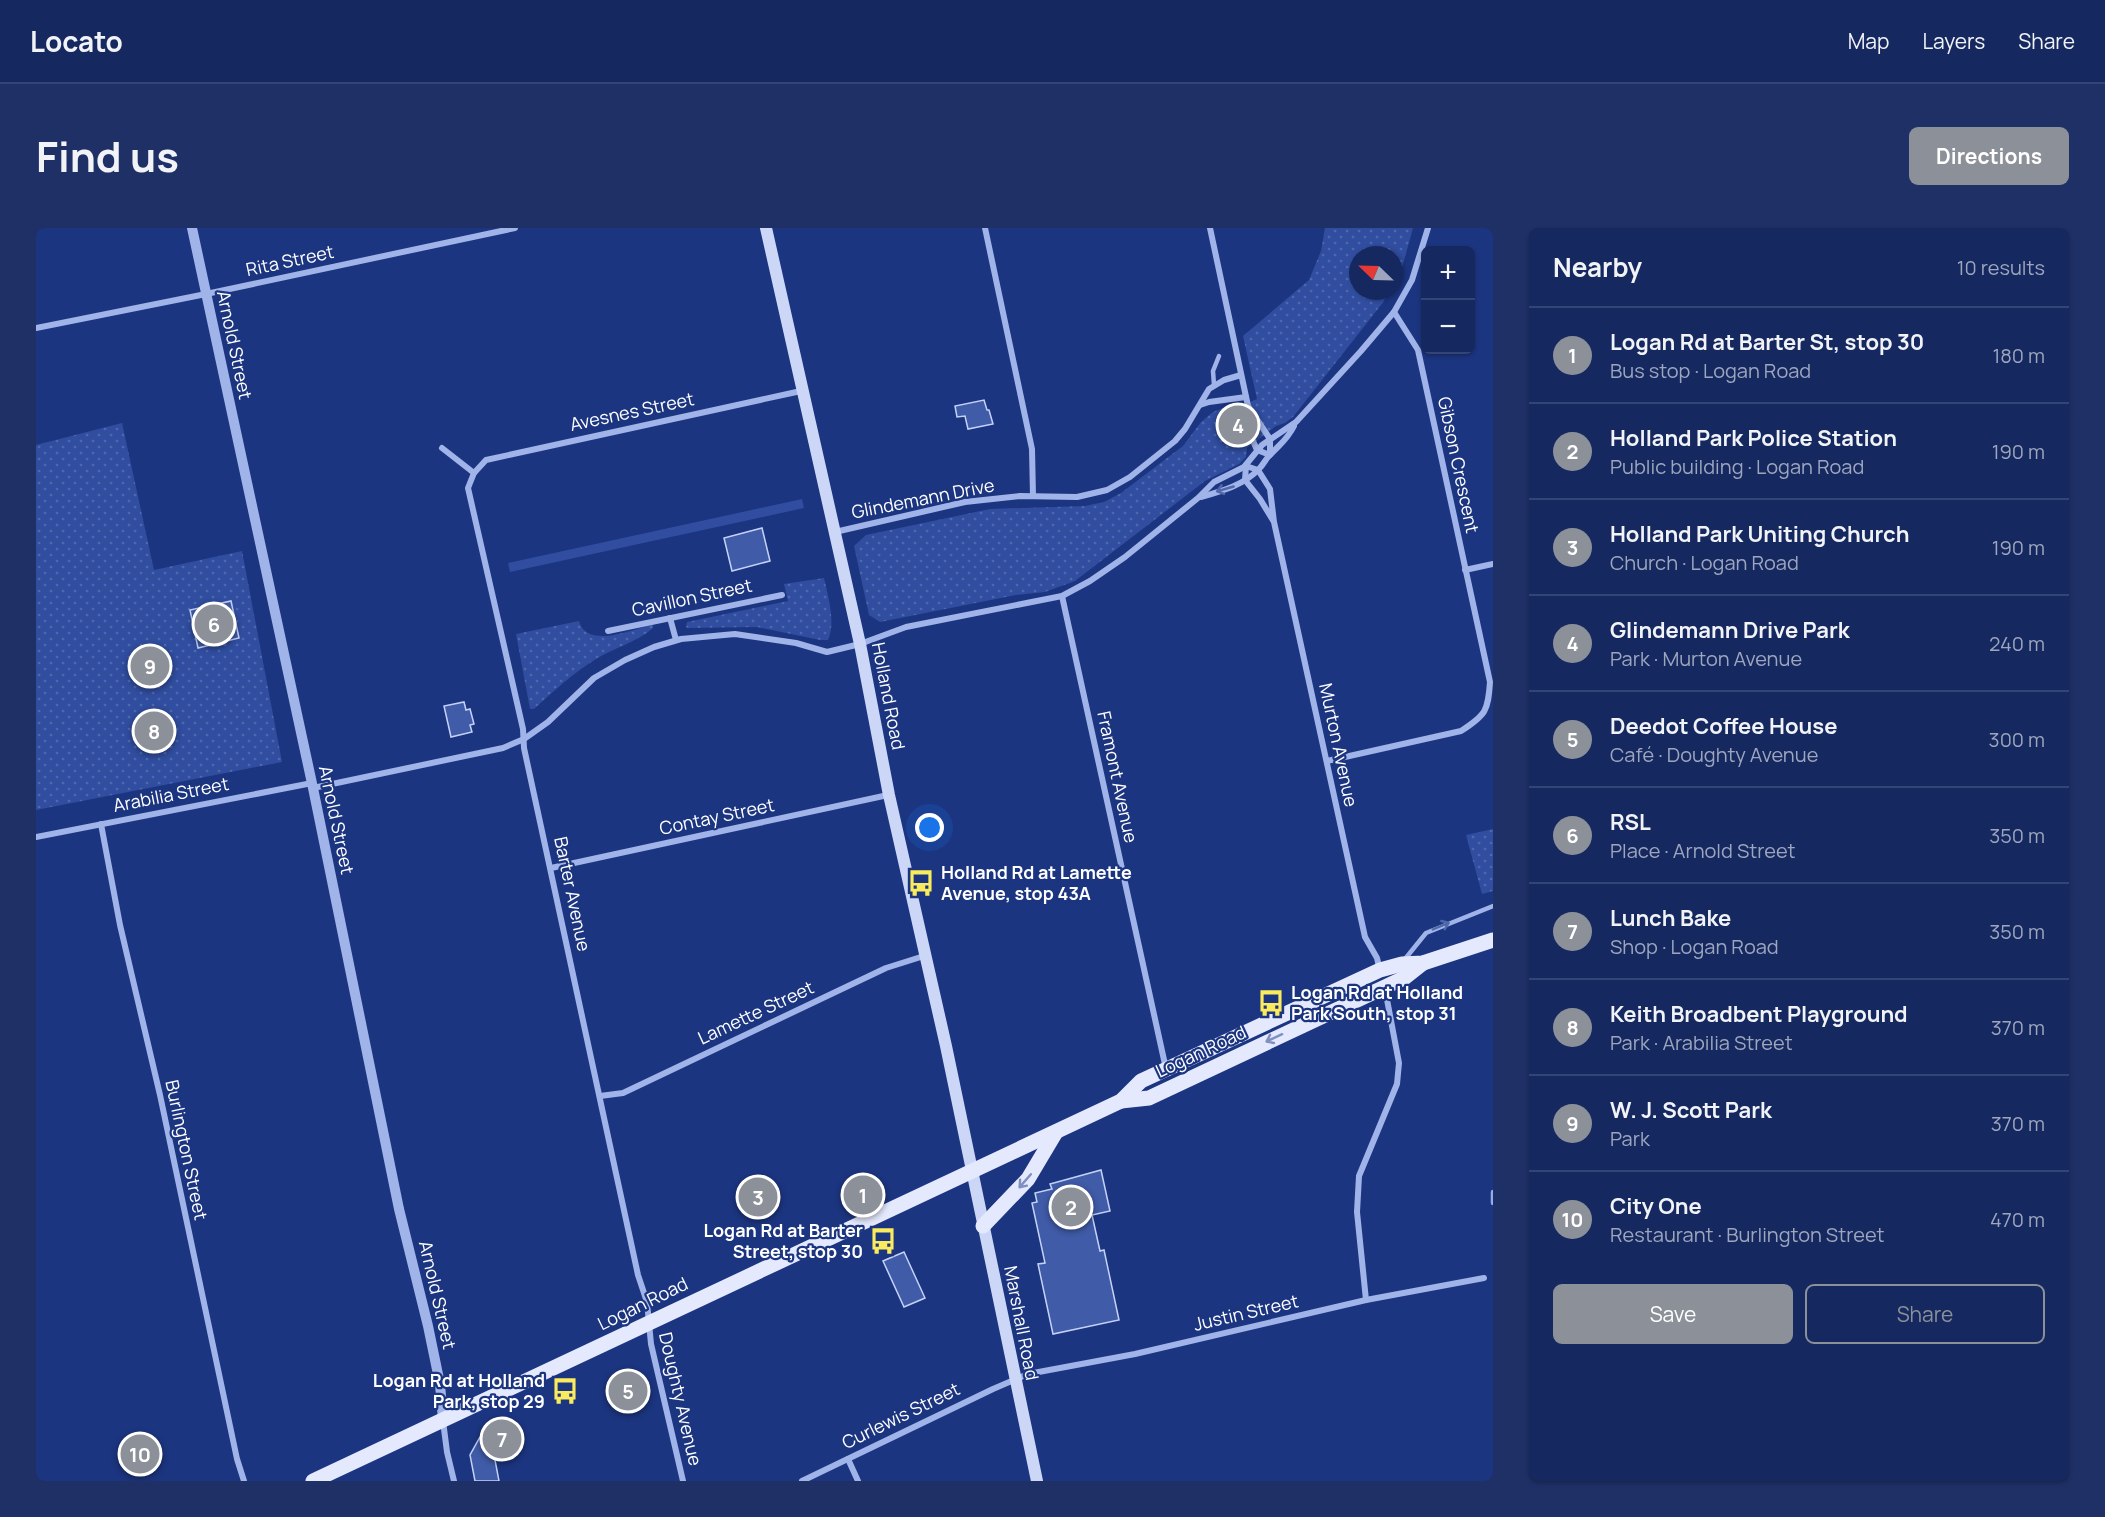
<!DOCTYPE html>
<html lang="en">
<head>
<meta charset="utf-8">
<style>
  body { margin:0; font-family:Manrope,sans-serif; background:#1e3066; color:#f1f3f6 }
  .controls { position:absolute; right:18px; top:18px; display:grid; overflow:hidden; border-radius:9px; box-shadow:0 2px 4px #0004 }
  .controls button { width:54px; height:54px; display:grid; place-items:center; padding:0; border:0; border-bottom:2px solid #344475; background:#152860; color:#f1f3f6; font:30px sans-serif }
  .compass { position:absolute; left:1313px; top:18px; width:54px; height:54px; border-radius:50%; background:#152860; box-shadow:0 2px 4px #0004; rotate:293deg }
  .you { position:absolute; left:894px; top:600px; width:21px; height:21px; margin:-15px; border:4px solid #fff; border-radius:50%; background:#1a73e8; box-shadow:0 0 0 9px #1a73e833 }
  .badge { display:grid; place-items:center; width:39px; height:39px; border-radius:50%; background:#8c9099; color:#fff; font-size:20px; font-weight:700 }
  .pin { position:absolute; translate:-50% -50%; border:3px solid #fff; box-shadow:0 2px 6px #0006 }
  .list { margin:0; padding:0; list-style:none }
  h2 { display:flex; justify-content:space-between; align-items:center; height:78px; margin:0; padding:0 24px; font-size:26px }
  h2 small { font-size:20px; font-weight:400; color:#9da6bd }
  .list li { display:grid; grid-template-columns:39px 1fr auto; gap:18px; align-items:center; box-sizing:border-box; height:96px; padding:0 24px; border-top:2px solid #344475 }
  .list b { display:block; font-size:22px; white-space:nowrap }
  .list p { margin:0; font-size:20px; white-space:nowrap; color:#9da6bd }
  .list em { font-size:20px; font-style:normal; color:#9da6bd }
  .actions { display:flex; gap:12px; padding:18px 24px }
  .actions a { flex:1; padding:14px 0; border:2px solid #8c9099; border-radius:9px; text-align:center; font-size:21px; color:#8c9099 }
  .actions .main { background:#8c9099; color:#fff }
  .map { position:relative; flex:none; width:1457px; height:1253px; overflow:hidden; border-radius:9px }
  header { display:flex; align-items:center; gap:36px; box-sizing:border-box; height:84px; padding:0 30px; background:#152860; border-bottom:2px solid #344475 }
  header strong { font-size:28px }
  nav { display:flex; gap:33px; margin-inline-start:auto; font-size:21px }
  .intro { display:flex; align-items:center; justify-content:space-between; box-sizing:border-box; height:144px; padding:0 36px }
  h1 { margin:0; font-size:42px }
  .button { padding:15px 27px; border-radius:9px; background:#8c9099; color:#fff; font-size:21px; font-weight:700 }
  main { display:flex; gap:36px; padding:0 36px }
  aside { flex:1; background:#152860; border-radius:9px; box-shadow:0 2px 4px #0004 }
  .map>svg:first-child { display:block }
  .green { fill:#304d9f }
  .park { fill:url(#park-dots) }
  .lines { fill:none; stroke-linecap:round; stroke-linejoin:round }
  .stream { stroke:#93aceb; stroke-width:4.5 }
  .building { fill:#405ba8; stroke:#c5d2f7; stroke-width:1.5 }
  .service { stroke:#a0b4e9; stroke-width:4.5 }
  .minor { stroke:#a0b4e9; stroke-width:6 }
  .tertiary { stroke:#a0b4e9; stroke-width:10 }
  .secondary { stroke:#ccd6f7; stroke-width:12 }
  .primary { stroke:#e4e9fe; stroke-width:15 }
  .oneway { stroke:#5168aa }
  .oneway2 { stroke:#808fbf }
  .labels { text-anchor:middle; stroke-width:4.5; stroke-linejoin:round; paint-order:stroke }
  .street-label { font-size:18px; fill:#fff; stroke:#1c3580 }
  .poi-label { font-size:18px; font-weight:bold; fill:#fff; stroke:#1c3580; text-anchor:start }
</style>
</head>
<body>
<header>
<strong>Locato</strong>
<nav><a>Map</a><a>Layers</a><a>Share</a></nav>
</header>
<div class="intro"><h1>Find us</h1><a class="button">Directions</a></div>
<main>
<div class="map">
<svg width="1457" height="1253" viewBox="0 0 1457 1253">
  <defs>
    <pattern id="park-dots" width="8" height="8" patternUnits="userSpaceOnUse" patternTransform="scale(1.5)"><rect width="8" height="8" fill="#304d9f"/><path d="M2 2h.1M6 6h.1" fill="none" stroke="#4f68ad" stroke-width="1.8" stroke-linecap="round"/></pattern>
  </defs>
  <rect width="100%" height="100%" fill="#1c3580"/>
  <polygon class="green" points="766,271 768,280 474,344 472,335"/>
  <g class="park">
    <polygon points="1289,0 1377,0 1364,47 1358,56 1358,27 1322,27 1322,63 1354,63 1345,77 1257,189 1249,195 1240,198 1211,220 1210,229 1203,236 1169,253 1039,353 1009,364 980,367 844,394 833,387 818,318 830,307 954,281 1049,278 1068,274 1085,265 1135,227 1147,218 1165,194 1177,184 1189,179 1198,181 1221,171 1207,108 1273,52 1285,23"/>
    <polygon points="86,195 118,342 206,323 246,534 0,582 0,217"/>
    <path d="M788,350C792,368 800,395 792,412H784L721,399L652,400L650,399L651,394L752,373L748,356Z"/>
    <path d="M543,393C551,422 598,401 617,396V400C601,414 578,420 560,431C537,445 518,463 498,481H494L480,406Z"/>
    <polygon points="1457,601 1457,663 1446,666 1430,607"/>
  </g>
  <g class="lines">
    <polyline class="stream" points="1457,964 1457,975"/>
  </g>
  <g class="building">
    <polygon points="948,172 951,182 953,182 957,196 932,201 929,188 921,189 919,178"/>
    <polygon points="726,300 734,333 696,343 688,310"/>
    <polygon points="195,373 203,410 162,420 154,382"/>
    <polygon points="428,474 430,482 434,481 438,496 434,497 436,504 415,509 408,478"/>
    <polygon points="1065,942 1074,983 1056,987 1064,1023 1068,1022 1083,1092 1017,1106 1002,1036 1009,1035 996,975 1001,974 999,965 1016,961 1014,956"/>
    <polygon points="868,1024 889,1070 868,1079 847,1033"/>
    <polygon points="476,1194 481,1221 459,1232 463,1253 439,1253 434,1227 444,1209"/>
  </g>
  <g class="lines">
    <g class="service">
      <polyline points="1178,157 1177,143 1183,128"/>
      <polyline points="1369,731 1390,705 1457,678"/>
    </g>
    <g class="minor">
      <polyline points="949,0 996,221 997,268"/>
      <polyline points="1174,0 1212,178 1213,204 1221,222 1234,227 1234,211 1212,178"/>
      <polyline points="0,100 170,66 479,0"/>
      <polyline points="1164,177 1173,174 1210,169"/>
      <polyline points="406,220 438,245"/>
      <path d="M1165,269C1186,263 1208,257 1223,241C1228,236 1230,230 1235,226C1245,215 1251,212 1258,198"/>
      <polyline points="1238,294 1224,271 1209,252 1210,238 1222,242 1234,261 1238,294 1329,709 1341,730 1344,743"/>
      <polyline points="799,304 929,274 984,268 1041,269 1071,262 1094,249 1139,213 1149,201 1173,161 1188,152 1205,147"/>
      <polyline points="1429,342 1457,336"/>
      <polyline points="1026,368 1130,841"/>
      <polyline points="634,390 640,412"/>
      <polyline points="572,403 746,367"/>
      <path d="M1291,533L1425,503C1450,487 1452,483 1454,454L1382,122L1358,84"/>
      <polyline points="277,560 467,520 488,511 512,494 558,450 589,432 618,419 645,411 699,406 760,415 791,424 824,416 870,399 1026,368 1054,353 1089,329 1162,270 1178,254 1208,239 1226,217 1260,194 1325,123 1358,84 1376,52 1392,0"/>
      <polyline points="65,596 84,697 124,867 201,1231 208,1253"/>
      <polyline points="0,609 276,555"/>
      <polyline points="515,640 852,567"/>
      <polyline points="564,868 587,865 850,740 888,728"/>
      <polyline points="1330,1072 1321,984 1323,948 1361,856 1363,835 1349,761"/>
      <polyline points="407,1193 411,1224 418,1253"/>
      <polyline points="812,1231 822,1253"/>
      <polyline points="647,1253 615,1116 611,1074 602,1047 488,520 487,501 432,260 438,245 450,232 765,163"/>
      <polyline points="766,1253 957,1161 992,1146 1099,1126 1330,1072 1448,1050"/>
    </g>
    <polyline class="tertiary" points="156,0 277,560 363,981 392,1098 404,1156 407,1192"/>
    <polyline class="secondary" points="730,0 824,416 853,567 910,818 1001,1253"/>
    <g class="primary">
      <polyline points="1085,873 1113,870 1368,750 1387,735"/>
      <polyline points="947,998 992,951 1020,904"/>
      <polyline points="277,1253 1085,873 1105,853 1344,742 1366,736 1387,735 1457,712"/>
    </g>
  </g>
  <defs><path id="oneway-shaft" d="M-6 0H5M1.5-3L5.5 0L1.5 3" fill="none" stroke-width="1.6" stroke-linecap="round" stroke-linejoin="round" transform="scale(1.5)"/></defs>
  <g class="oneway">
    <use href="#oneway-shaft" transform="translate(1189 261) rotate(164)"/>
    <use href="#oneway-shaft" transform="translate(1405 698) rotate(-23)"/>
  </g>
  <g class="oneway2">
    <use href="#oneway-shaft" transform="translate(1238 810) rotate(155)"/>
    <use href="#oneway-shaft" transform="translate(989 953) rotate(131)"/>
  </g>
  <defs>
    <symbol id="bus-bare" viewBox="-9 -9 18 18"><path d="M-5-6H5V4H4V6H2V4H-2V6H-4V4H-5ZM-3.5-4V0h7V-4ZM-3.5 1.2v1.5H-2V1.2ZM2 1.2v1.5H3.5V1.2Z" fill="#faea5e" stroke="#1c3580" stroke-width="2.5" paint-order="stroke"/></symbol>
  </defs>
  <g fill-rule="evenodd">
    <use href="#bus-bare" x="866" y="636" width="38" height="38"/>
    <use href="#bus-bare" x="1216" y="756" width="38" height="38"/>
    <use href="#bus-bare" x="828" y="994" width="38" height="38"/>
    <use href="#bus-bare" x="510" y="1144" width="38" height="38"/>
  </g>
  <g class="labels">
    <g class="street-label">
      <text transform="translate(254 33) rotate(-12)" y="6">Rita Street</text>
      <text transform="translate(198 117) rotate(78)" y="6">Arnold Street</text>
      <text transform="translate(596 184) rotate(-12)" y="6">Avesnes Street</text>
      <text transform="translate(1422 237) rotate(78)" y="6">Gibson Crescent</text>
      <text transform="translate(887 271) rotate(-11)" y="6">Glindemann Drive</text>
      <text transform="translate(656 370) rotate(-12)" y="6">Cavillon Street</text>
      <text transform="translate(852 468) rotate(79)" y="6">Holland Road</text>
      <text transform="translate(1302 517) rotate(78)" y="6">Murton Avenue</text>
      <text transform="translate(1081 549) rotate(78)" y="6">Framont Avenue</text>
      <text transform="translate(135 567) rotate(-11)" y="6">Arabilia Street</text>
      <text transform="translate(681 589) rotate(-12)" y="6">Contay Street</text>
      <text transform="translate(300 592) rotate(78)" y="6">Arnold Street</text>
      <text transform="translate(536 666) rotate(78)" y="6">Barter Avenue</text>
      <text transform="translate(720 785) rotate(-25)" y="6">Lamette Street</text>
      <text transform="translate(1165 824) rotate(-25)" y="6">Logan Road</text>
      <text transform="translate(150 922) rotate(78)" y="6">Burlington Street</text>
      <text transform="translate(401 1067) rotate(77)" y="6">Arnold Street</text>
      <text transform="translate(607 1076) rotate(-26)" y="6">Logan Road</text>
      <text transform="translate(1210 1085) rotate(-13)" y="6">Justin Street</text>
      <text transform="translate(985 1095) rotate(79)" y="6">Marshall Road</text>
      <text transform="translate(644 1171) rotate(77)" y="6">Doughty Avenue</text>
      <text transform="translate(865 1188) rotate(-26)" y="6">Curlewis Street</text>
    </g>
    <g class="poi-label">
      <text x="905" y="651">Holland Rd at Lamette<tspan x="905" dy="21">Avenue, stop 43A</tspan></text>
      <text x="1255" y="771">Logan Rd at Holland<tspan x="1255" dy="21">Park South, stop 31</tspan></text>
      <text x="827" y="1009" text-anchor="end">Logan Rd at Barter<tspan x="827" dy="21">Street, stop 30</tspan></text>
      <text x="509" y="1159" text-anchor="end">Logan Rd at Holland<tspan x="509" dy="21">Park, stop 29</tspan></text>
    </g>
  </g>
</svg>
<div class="controls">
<button>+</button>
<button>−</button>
</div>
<svg class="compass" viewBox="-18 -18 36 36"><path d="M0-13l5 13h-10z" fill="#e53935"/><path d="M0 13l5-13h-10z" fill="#9da6bd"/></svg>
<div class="you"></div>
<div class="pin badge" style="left:827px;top:967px">1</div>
<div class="pin badge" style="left:1035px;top:979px">2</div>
<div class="pin badge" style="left:722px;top:969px">3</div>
<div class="pin badge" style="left:1202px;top:197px">4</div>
<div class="pin badge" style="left:592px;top:1163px">5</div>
<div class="pin badge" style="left:178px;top:396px">6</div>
<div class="pin badge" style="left:466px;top:1211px">7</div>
<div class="pin badge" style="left:118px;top:503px">8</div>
<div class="pin badge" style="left:114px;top:438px">9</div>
<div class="pin badge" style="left:104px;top:1226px">10</div>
</div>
<aside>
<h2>Nearby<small>10 results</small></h2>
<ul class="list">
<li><span class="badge">1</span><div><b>Logan Rd at Barter St, stop 30</b><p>Bus stop · Logan Road</p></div><em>180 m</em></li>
<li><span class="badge">2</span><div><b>Holland Park Police Station</b><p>Public building · Logan Road</p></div><em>190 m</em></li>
<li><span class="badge">3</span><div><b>Holland Park Uniting Church</b><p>Church · Logan Road</p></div><em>190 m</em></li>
<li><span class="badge">4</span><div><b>Glindemann Drive Park</b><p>Park · Murton Avenue</p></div><em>240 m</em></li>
<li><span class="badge">5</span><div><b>Deedot Coffee House</b><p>Café · Doughty Avenue</p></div><em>300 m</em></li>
<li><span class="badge">6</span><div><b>RSL</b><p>Place · Arnold Street</p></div><em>350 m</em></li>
<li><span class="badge">7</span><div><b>Lunch Bake</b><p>Shop · Logan Road</p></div><em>350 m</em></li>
<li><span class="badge">8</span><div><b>Keith Broadbent Playground</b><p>Park · Arabilia Street</p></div><em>370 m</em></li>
<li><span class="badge">9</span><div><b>W. J. Scott Park</b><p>Park</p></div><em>370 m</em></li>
<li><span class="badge">10</span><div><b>City One</b><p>Restaurant · Burlington Street</p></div><em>470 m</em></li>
</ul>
<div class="actions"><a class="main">Save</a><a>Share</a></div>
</aside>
</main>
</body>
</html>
